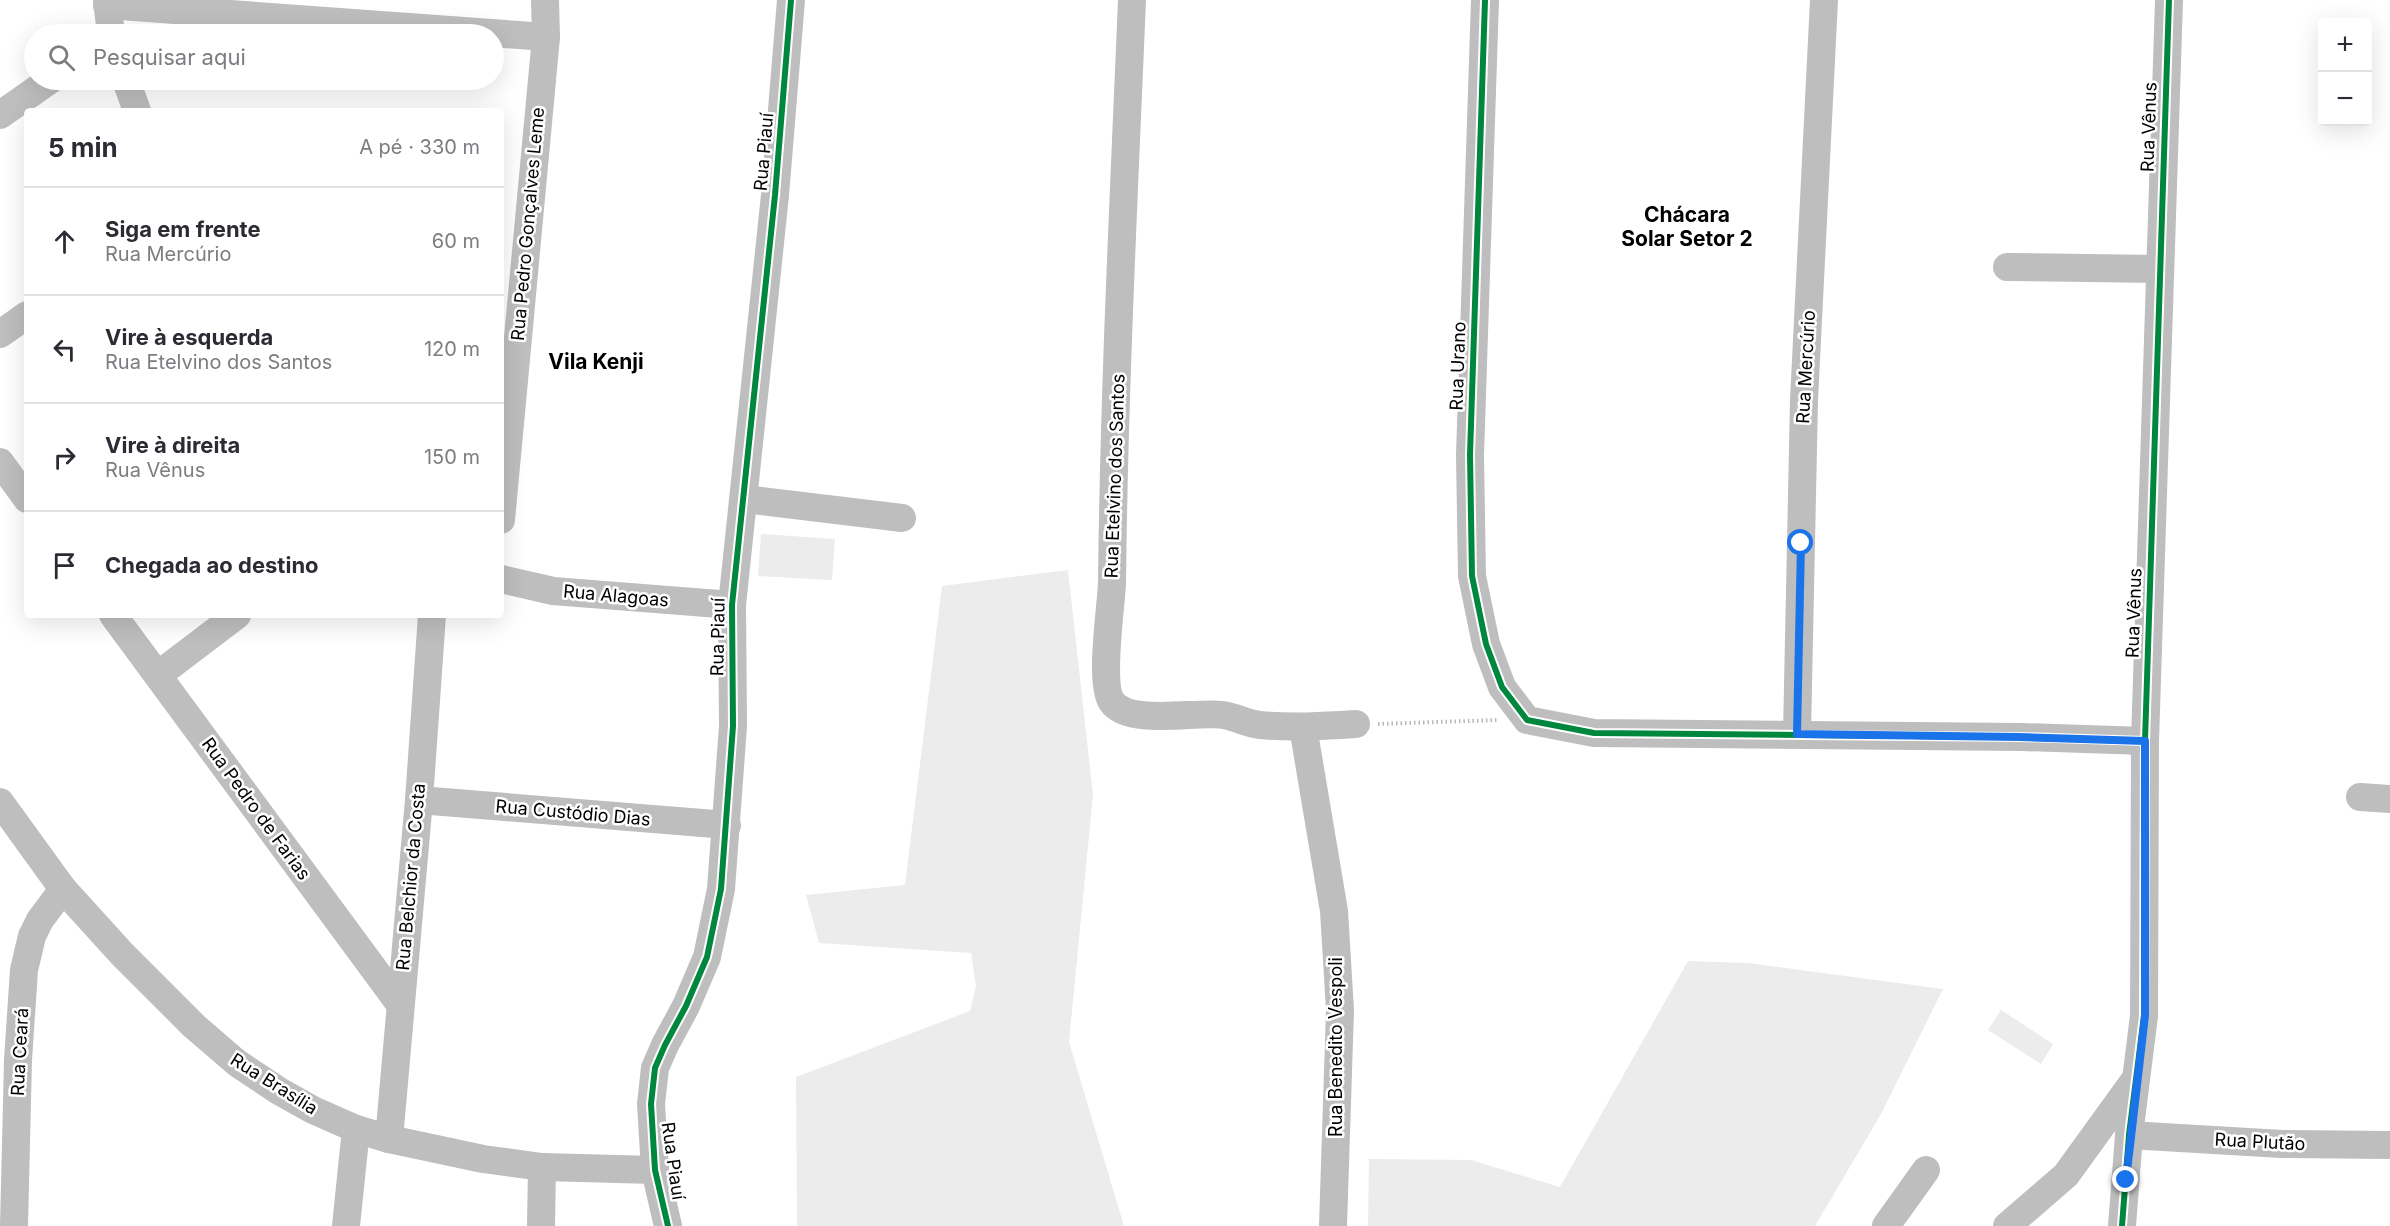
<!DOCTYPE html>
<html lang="pt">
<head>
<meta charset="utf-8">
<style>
  body { margin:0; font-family:Inter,sans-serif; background:#f7f7f7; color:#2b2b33 }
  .controls { position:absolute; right:18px; top:18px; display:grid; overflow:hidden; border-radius:6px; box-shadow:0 6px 24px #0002 }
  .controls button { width:54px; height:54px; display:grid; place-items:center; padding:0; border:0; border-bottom:2px solid #e1e1e2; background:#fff; color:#2b2b33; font:30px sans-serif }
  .stop { position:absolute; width:18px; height:18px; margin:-14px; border:4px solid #1a73e8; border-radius:50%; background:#fff }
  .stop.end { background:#1a73e8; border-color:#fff; box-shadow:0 2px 6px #0008 }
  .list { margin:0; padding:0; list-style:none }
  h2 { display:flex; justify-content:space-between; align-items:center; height:78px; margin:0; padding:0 24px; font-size:26px }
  h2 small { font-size:20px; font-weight:400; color:#7c7c81 }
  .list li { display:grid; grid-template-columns:39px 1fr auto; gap:18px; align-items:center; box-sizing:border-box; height:108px; padding:0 24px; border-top:2px solid #e1e1e2 }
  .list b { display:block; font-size:22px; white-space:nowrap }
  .list p { margin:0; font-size:20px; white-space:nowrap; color:#7c7c81 }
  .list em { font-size:20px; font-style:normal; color:#7c7c81 }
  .icon { flex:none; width:33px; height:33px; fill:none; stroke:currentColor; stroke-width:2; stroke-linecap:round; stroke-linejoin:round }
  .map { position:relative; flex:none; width:2390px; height:1226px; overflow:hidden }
  .search { position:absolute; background:#fff; box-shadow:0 6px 24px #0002; left:24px; top:24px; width:480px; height:66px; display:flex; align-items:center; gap:15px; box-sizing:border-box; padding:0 21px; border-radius:33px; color:#7c7c81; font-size:22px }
  .panel { position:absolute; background:#fff; box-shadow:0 6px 24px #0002; left:24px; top:108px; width:480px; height:510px; border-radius:6px }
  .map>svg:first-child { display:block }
  .green { fill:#ececec }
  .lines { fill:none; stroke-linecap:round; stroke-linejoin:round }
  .path { stroke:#b9b9b9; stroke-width:4; stroke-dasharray:1.5 3; stroke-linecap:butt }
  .minor { stroke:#bebebe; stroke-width:28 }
  .cycleway-casing { stroke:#fff; stroke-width:10 }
  .cycleway { stroke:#00873e; stroke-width:6 }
  .route { stroke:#1a73e8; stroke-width:8 }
  .labels { text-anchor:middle; stroke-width:5; stroke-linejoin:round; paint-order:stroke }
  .street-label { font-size:18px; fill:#000; stroke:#fff }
  .quarter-label { font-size:21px; font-weight:bold; fill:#000; stroke:#fff }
</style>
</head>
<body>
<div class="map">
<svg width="2390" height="1226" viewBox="0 0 2390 1226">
  <rect width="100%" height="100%" fill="#fff"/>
  <g class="green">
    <polygon points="761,534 835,539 832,580 758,576"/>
    <polygon points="1068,570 1093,795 1069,1042 1124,1226 797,1226 796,1077 970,1011 976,986 971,953 819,943 806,895 905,885 942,586"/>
    <polygon points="1688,961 1748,963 1943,989 1881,1114 1815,1226 1368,1226 1369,1159 1471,1160 1560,1187"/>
    <polygon points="2001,1010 2053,1044 2041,1064 1988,1030"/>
  </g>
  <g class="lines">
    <polyline class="path" points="1378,724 1499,720"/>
    <g class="minor">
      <polyline points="107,0 111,34"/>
      <path d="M1132,0C1124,194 1114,389 1112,583C1111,608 1099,684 1112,702C1129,726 1197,711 1223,715C1236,717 1248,724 1260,725C1292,728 1324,726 1356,724"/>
      <polyline points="1485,0 1470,455 1472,576 1486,644 1502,687 1527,720 1594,733 2021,737 2145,741"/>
      <polyline points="107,5 546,37"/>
      <polyline points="126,80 137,111"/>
      <polyline points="0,115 50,80"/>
      <polyline points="2007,267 2159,269"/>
      <polyline points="0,334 27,315"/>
      <polyline points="0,462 27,499"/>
      <polyline points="745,499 902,518"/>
      <polyline points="501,520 546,37 545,0"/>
      <polyline points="501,579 553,591 732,605"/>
      <polyline points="113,615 399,1003"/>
      <polyline points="158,675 237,615"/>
      <polyline points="1303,727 1334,911 1340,1010 1333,1226"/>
      <polyline points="1797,734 1804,400 1824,0"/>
      <polyline points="2360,797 2390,799"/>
      <polyline points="419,800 727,825"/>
      <polyline points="0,802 63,889 122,954 194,1026 237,1063 279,1091 313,1110 356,1129 389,1139 483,1159 542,1167 655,1170"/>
      <polyline points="2129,1135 2282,1144 2390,1145"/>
      <polyline points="389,1139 419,800 432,615"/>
      <polyline points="14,1226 18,1060 24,970 32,936 40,920 63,889"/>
      <polyline points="346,1226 356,1129"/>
      <polyline points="541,1226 542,1167"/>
      <polyline points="668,1226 655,1170 651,1104 655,1068 665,1045 686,1006 707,957 721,889 733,726 732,605 775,195 791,0"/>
      <polyline points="1886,1226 1926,1170"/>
      <polyline points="2007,1226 2066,1175 2134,1081"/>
      <polyline points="2122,1226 2129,1135 2144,1016 2145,741 2169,0"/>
    </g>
    <defs>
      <g id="cycleway">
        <polyline points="1485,0 1470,455 1472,576 1486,644 1502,687 1527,720 1594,733 2021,737 2145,741"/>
        <polyline points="668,1226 655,1170 651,1104 655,1068 665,1045 686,1006 707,957 721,889 733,726 732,605 775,195 791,0"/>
        <polyline points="2122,1226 2129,1135 2144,1016 2145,741 2169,0"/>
      </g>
    </defs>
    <use href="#cycleway" class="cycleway-casing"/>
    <use href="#cycleway" class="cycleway"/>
  </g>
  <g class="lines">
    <polyline class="route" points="1801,543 1797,734 2020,737 2145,741 2145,1016 2126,1180"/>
  </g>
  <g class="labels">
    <g class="street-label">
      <text transform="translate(2149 127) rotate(-88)" y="6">Rua Vênus</text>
      <text transform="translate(764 152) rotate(-85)" y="6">Rua Piauí</text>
      <text transform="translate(528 224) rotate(-85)" y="6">Rua Pedro Gonçalves Leme</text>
      <text transform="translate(1458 366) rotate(-88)" y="6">Rua Urano</text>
      <text transform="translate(1806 367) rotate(-87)" y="6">Rua Mercúrio</text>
      <text transform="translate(1115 476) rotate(-88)" y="6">Rua Etelvino dos Santos</text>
      <text transform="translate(616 596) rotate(5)" y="6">Rua Alagoas</text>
      <text transform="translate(2134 613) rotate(-88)" y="6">Rua Vênus</text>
      <text transform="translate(718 637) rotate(-89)" y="6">Rua Piauí</text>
      <text transform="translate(256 809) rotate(54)" y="6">Rua Pedro de Farias</text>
      <text transform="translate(573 813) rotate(5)" y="6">Rua Custódio Dias</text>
      <text transform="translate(411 877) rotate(-85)" y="6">Rua Belchior da Costa</text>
      <text transform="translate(1336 1047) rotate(-90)" y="6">Rua Benedito Vespoli</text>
      <text transform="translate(20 1052) rotate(-87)" y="6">Rua Ceará</text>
      <text transform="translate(274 1084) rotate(32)" y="6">Rua Brasília</text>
      <text transform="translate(2260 1142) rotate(3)" y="6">Rua Plutão</text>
      <text transform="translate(673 1161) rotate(82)" y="6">Rua Piauí</text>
    </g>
    <g class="quarter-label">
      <text x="1687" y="222">Chácara<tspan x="1687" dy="24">Solar Setor 2</tspan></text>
      <text x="596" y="369">Vila Kenji</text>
    </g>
  </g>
</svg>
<div class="controls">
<button>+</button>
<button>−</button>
</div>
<div class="stop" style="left:1801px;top:543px"></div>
<div class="stop end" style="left:2126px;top:1180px"></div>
<div class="search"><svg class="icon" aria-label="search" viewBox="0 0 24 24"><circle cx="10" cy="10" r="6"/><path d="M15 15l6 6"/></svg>Pesquisar aqui</div>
<section class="panel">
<h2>5 min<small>A pé · 330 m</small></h2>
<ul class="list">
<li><svg class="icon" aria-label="ahead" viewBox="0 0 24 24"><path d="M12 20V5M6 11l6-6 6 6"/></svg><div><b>Siga em frente</b><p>Rua Mercúrio</p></div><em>60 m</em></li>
<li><svg class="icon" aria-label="left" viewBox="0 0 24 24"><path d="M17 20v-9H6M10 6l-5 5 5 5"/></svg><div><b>Vire à esquerda</b><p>Rua Etelvino dos Santos</p></div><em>120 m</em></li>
<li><svg class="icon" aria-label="right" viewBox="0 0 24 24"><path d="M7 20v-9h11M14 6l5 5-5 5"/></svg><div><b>Vire à direita</b><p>Rua Vênus</p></div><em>150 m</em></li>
<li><svg class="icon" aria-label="arrive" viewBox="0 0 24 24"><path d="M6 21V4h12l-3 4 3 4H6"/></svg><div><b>Chegada ao destino</b></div></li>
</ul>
</section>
</div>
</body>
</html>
